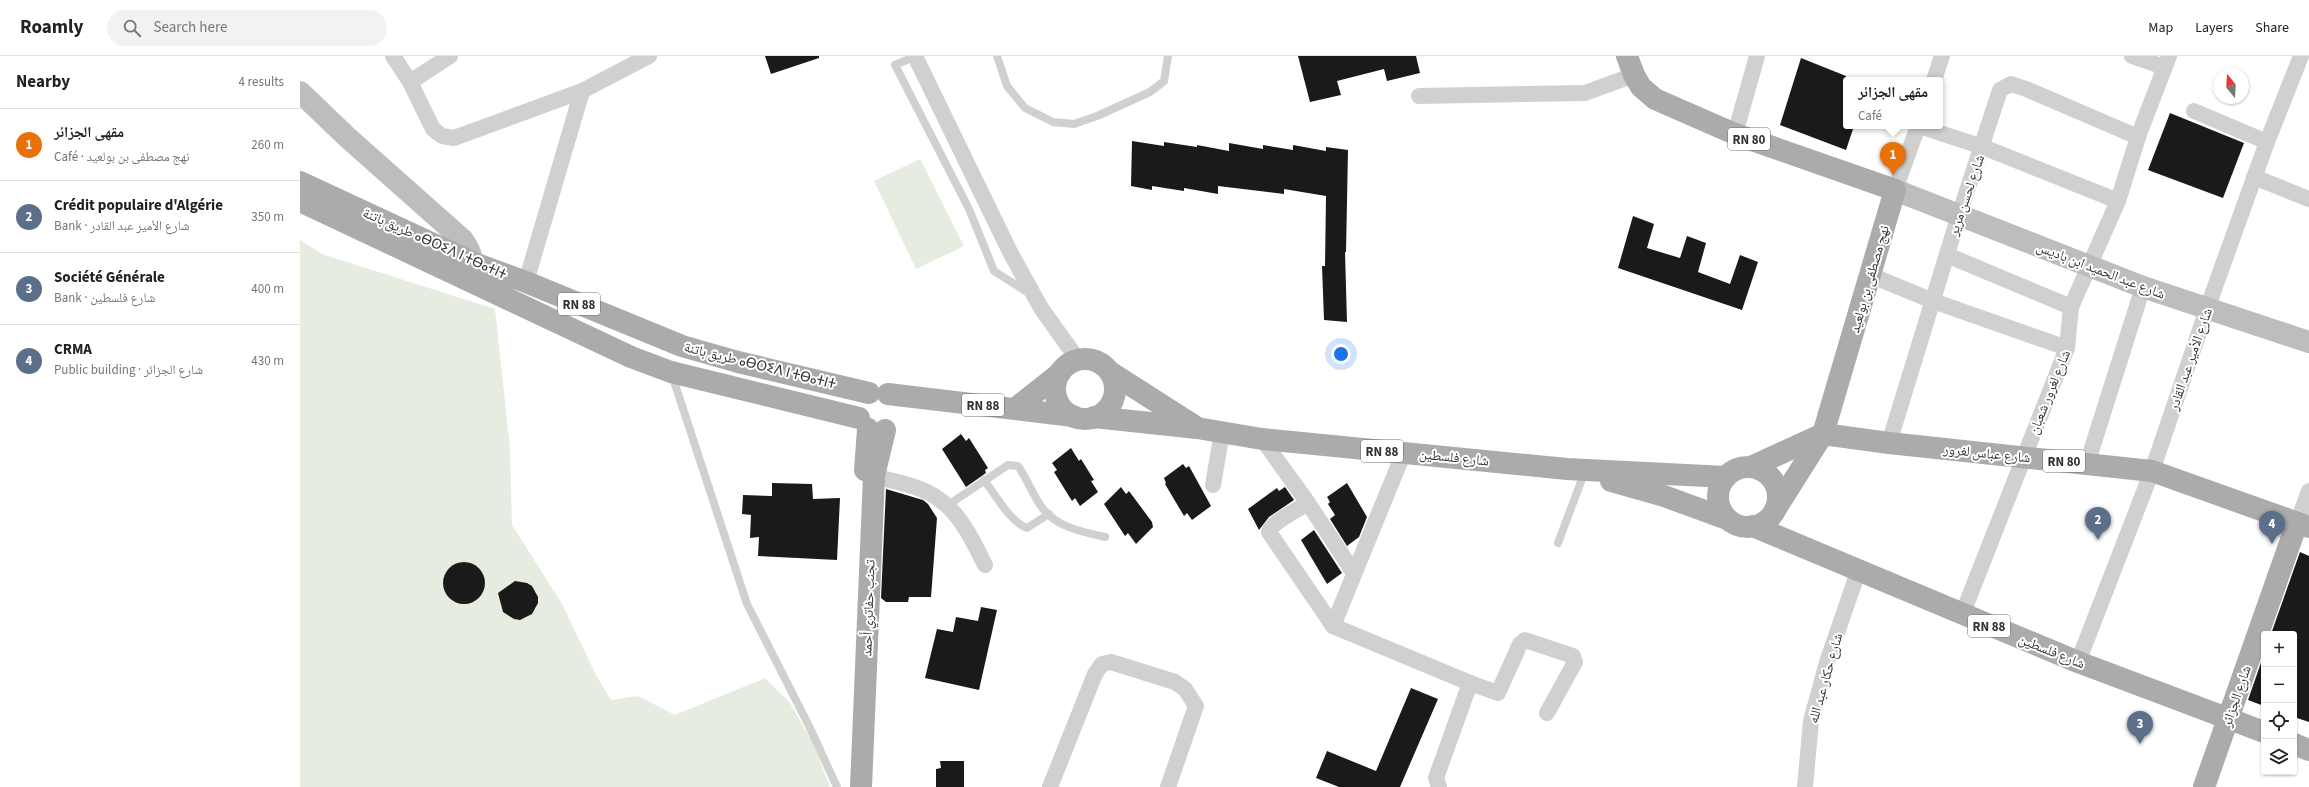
<!DOCTYPE html>
<html lang="en">
<head>
<meta charset="utf-8">
<style>
  body { margin:0; font-family:"Source Sans 3","Noto Naskh Arabic","Noto Sans Tifinagh",sans-serif; background:#f2f2f2; color:#222 }
  .controls { position:absolute; right:12px; bottom:12px; display:grid; overflow:hidden; border-radius:4px; box-shadow:0 1px 3px #0004 }
  .controls button { width:36px; height:36px; display:grid; place-items:center; padding:0; border:0; border-bottom:1px solid #e0e0e0; background:#fff; color:#222; font:20px sans-serif }
  .compass { position:absolute; left:1913px; top:12px; width:36px; height:36px; border-radius:50%; background:#fff; box-shadow:0 1px 3px #0004; rotate:342deg }
  .you { position:absolute; left:1041px; top:298px; width:14px; height:14px; margin:-10px; border:3px solid #fff; border-radius:50%; background:#1a73e8; box-shadow:0 0 0 6px #1a73e833 }
  .badge { display:grid; place-items:center; width:26px; height:26px; border-radius:50%; background:#1a73e8; color:#fff; font-size:13px; font-weight:700 }
  .pin { position:absolute; translate:-50% -33px; filter:drop-shadow(0 1px 2px #0008) }
  .pin::after { content:''; position:absolute; top:21px; width:14px; height:12px; background:inherit; clip-path:polygon(0 0,100% 0,50% 100%) }
  .popup { position:absolute; left:1543px; top:21px; width:100px; height:52px; box-sizing:border-box; display:grid; place-content:center; border-radius:4px; background:#fff; filter:drop-shadow(0 1px 3px #0005); font-size:13px; white-space:nowrap; color:#767676 }
  .popup b { font-size:15px; color:#222 }
  .popup::after { content:''; position:absolute; left:50%; top:100%; margin-left:-8px; border:8px solid transparent; border-top-color:#fff }
  .list { margin:0; padding:0; list-style:none }
  h2 { display:flex; justify-content:space-between; align-items:center; height:52px; margin:0; padding:0 16px; font-size:17px }
  h2 small { font-size:13px; font-weight:400; color:#767676 }
  .list li { display:grid; grid-template-columns:26px 1fr auto; gap:12px; align-items:center; box-sizing:border-box; height:72px; padding:0 16px; border-top:1px solid #e0e0e0 }
  .list b { display:block; font-size:15px; white-space:nowrap }
  .list p { margin:0; font-size:13px; white-space:nowrap; color:#767676 }
  .list em { font-size:13px; font-style:normal; color:#767676 }
  .icon { flex:none; width:22px; height:22px; fill:none; stroke:currentColor; stroke-width:2; stroke-linecap:round; stroke-linejoin:round }
  .map { position:relative; flex:none; width:2009px; height:731px; overflow:hidden }
  header { display:flex; align-items:center; gap:24px; box-sizing:border-box; height:56px; padding:0 20px; background:#fff; border-bottom:1px solid #e0e0e0 }
  header strong { font-size:19px }
  nav { display:flex; gap:22px; margin-inline-start:auto; font-size:14px }
  .search { width:280px; height:36px; background:#f2f2f2; display:flex; align-items:center; gap:10px; box-sizing:border-box; padding:0 14px; border-radius:22px; color:#767676; font-size:15px }
  main { display:flex }
  aside { flex:1; background:#fff }
  .map>svg:first-child { display:block }
  .green { fill:#e6ecdf }
  .building { fill:#1a1a1a }
  .lines { fill:none; stroke-linecap:round; stroke-linejoin:round }
  .lane { stroke:#d0d0d0; stroke-width:8 }
  .street { stroke:#d0d0d0; stroke-width:16 }
  .secondary { stroke:#bdbdbd; stroke-width:22 }
  .primary { stroke:#ababab; stroke-width:22 }
  .labels { text-anchor:middle; stroke-width:4; stroke-linejoin:round; paint-order:stroke }
  .shield { fill:#fff; stroke:#707070; stroke-width:1 }
  .shield-label { font-size:13px; font-weight:bold; fill:#333 }
  .street-label { font-size:14px; fill:#333; stroke:#fff }
</style>
</head>
<body>
<header>
<strong>Roamly</strong>
<div class="search"><svg class="icon" aria-label="search" viewBox="0 0 24 24"><circle cx="10" cy="10" r="6"/><path d="M15 15l6 6"/></svg>Search here</div>
<nav><a>Map</a><a>Layers</a><a>Share</a></nav>
</header>
<main>
<aside>
<h2>Nearby<small>4 results</small></h2>
<ul class="list">
<li><span class="badge" style="background:#e8710a">1</span><div><b>مقهى الجزائر</b><p>Café · نهج مصطفى بن بولعيد</p></div><em>260 m</em></li>
<li><span class="badge" style="background:#5c6f8a">2</span><div><b>Crédit populaire d'Algérie</b><p>Bank · شارع الأمير عبد القادر</p></div><em>350 m</em></li>
<li><span class="badge" style="background:#5c6f8a">3</span><div><b>Société Générale</b><p>Bank · شارع فلسطين</p></div><em>400 m</em></li>
<li><span class="badge" style="background:#5c6f8a">4</span><div><b>CRMA</b><p>Public building · شارع الجزائر</p></div><em>430 m</em></li>
</ul>
</aside>
<div class="map">
<svg width="2009" height="731" viewBox="0 0 2009 731">
  <rect width="100%" height="100%" fill="#fff"/>
  <g class="green">
    <polygon points="620,103 664,190 616,213 574,125"/>
    <polygon points="0,184 22,198 195,253 210,393 212,469 262,548 296,619 311,644 338,640 375,659 465,622 490,647 514,689 530,731 0,731"/>
  </g>
  <g class="building">
    <polygon points="465,0 519,0 519,2 471,18"/>
    <polygon points="998,0 1116,0 1120,17 1087,25 1084,13 1037,25 1041,39 1010,46"/>
    <polygon points="1501,2 1546,20 1546,70 1554,70 1546,94 1480,69"/>
    <polygon points="1870,57 1944,87 1923,142 1848,114"/>
    <polygon points="832,85 864,90 864,86 897,91 897,89 929,95 929,87 963,93 963,89 993,94 993,89 1026,95 1026,91 1048,94 1046,196 1045,196 1047,266 1024,264 1022,210 1025,210 1026,140 984,133 984,138 918,130 918,138 884,132 884,135 852,130 852,134 831,130"/>
    <polygon points="1333,160 1354,168 1347,192 1380,202 1387,180 1406,187 1398,216 1430,228 1440,199 1458,206 1442,254 1318,212"/>
    <polygon points="661,378 666,385 669,382 688,412 685,414 686,417 666,431 642,393"/>
    <polygon points="771,392 779,405 781,403 794,424 791,425 798,436 780,450 775,442 772,445 754,416 757,414 752,407"/>
    <polygon points="883,408 886,412 889,410 911,450 892,464 887,457 884,460 865,428 866,427 864,422"/>
    <polygon points="472,427 512,428 513,443 540,442 537,504 458,500 459,481 450,482 451,459 442,458 443,439 472,440"/>
    <polygon points="1047,427 1067,461 1059,481 1047,490 1030,463 1035,459 1028,448 1030,446 1027,441"/>
    <polygon points="821,431 826,438 829,435 852,466 853,471 836,488 828,477 825,480 804,448"/>
    <polygon points="985,431 994,444 969,461 959,474 948,453 977,432 979,435"/>
    <polygon points="586,433 623,444 628,448 637,462 631,541 609,541 608,546 586,546 581,542"/>
    <polygon points="1014,474 1042,517 1027,528 1001,484"/>
    <polygon points="2000,496 2009,500 2009,666 1994,661 1994,578 1971,578"/>
    <circle cx="164" cy="527" r="21"/>
    <polygon points="215,525 227,527 232,530 238,541 238,547 232,558 220,564 214,563 203,556 198,537"/>
    <polygon points="681,551 697,554 679,634 625,622 637,573 653,576 656,561 678,565"/>
    <polygon points="1964,598 1964,650 1948,644"/>
    <polygon points="1111,632 1138,643 1100,731 1039,731 1016,722 1027,695 1076,715"/>
    <polygon points="640,705 664,705 664,731 636,731 636,713 641,712"/>
  </g>
  <g class="lines">
    <g class="lane">
      <polyline points="616,0 595,9 669,153 694,215 730,238"/>
      <polyline points="697,0 707,30 725,52 753,66 774,68 797,60 850,36 864,25 868,0"/>
      <polyline points="372,319 447,548 510,672 537,731"/>
      <path d="M684,424C696,439 709,465 727,472L749,458"/>
      <path d="M648,449L708,409L718,410C728,424 733,440 743,453C758,472 784,476 805,481"/>
      <polyline points="1258,487 1285,415"/>
    </g>
    <g class="street">
      <polyline points="93,0 110,26 133,73 142,80 154,82 282,35 349,0"/>
      <polyline points="615,0 710,196 741,252 778,304"/>
      <polyline points="1832,0 1864,11"/>
      <polyline points="1634,24 1642,0"/>
      <polyline points="110,26 150,0"/>
      <polyline points="1119,40 1285,37 1334,19"/>
      <polyline points="1894,55 1967,86"/>
      <polyline points="1619,70 1683,91 1818,145"/>
      <polyline points="1435,78 1457,0"/>
      <polyline points="1954,121 2009,143"/>
      <polyline points="1595,134 1618,70"/>
      <polyline points="1647,199 1771,251"/>
      <polyline points="1570,219 1633,245 1767,292"/>
      <polyline points="226,226 282,35"/>
      <polyline points="962,383 1008,447 1054,517"/>
      <polyline points="1589,387 1659,159 1700,34 1711,28 1726,33 1838,81"/>
      <polyline points="1787,408 1843,231"/>
      <path d="M574,420C591,425 611,428 627,436C657,450 671,481 685,509"/>
      <polyline points="913,429 922,376"/>
      <path d="M1008,447C999,453 972,466 969,476L1033,570L1170,627L1136,722L1139,731"/>
      <polyline points="1997,467 2009,435"/>
      <polyline points="1662,559 1767,292 1771,251 1818,145 1838,81 1869,0"/>
      <polyline points="1033,570 1104,396"/>
      <polyline points="1778,606 1852,415 1907,253 1967,86 2001,0"/>
      <polyline points="1170,627 1198,637 1220,588 1225,584 1273,600 1275,606 1247,657"/>
      <polyline points="750,731 795,618 802,608 811,606 875,626 885,633 896,650 868,731"/>
      <polyline points="1505,731 1511,665 1527,606 1558,516"/>
    </g>
    <g class="secondary">
      <path d="M0,36L47,81L163,184C172,197 174,206 171,222"/>
      <polyline points="1595,134 1843,231 2009,286"/>
    </g>
    <g class="primary">
      <polyline points="1327,0 1334,19 1341,31 1355,43 1435,78 1595,134 1523,378 1475,454"/>
      <polyline points="0,126 174,207 226,226 382,290 438,306 569,337"/>
      <polyline points="0,145 331,301 371,316 559,362"/>
      <circle cx="785" cy="333" r="30"/>
      <polyline points="810,316 893,369"/>
      <polyline points="588,338 773,360"/>
      <polyline points="716,352 760,317"/>
      <polyline points="794,361 897,372 962,383 1267,413 1426,421"/>
      <polyline points="1523,378 1589,387 1852,415 2009,471"/>
      <polyline points="1451,411 1523,378"/>
      <circle cx="1448" cy="441" r="30"/>
      <polyline points="565,414 568,373"/>
      <polyline points="1311,425 1364,440 1427,463"/>
      <polyline points="1453,470 1778,606 1964,676"/>
      <polyline points="1994,688 2009,694"/>
      <polyline points="561,731 574,420 585,374"/>
      <polyline points="1904,731 1997,467"/>
    </g>
  </g>
  <g class="labels">
    <g class="shield">
      <rect x="1428" y="72" width="42" height="22" rx="3"/>
      <rect x="258" y="237" width="42" height="22" rx="3"/>
      <rect x="662" y="338" width="42" height="22" rx="3"/>
      <rect x="1061" y="384" width="42" height="22" rx="3"/>
      <rect x="1743" y="394" width="42" height="22" rx="3"/>
      <rect x="1668" y="559" width="42" height="22" rx="3"/>
    </g>
    <g class="shield-label">
      <text x="1449" y="88">RN 80</text>
      <text x="279" y="253">RN 88</text>
      <text x="683" y="354">RN 88</text>
      <text x="1082" y="400">RN 88</text>
      <text x="1764" y="410">RN 80</text>
      <text x="1689" y="575">RN 88</text>
    </g>
    <g class="street-label">
      <text transform="translate(1666 139) rotate(-71)" y="5">شارع لحسن مرير</text>
      <text transform="translate(135 187) rotate(24)" y="5">طريق باتنة ⴰⴱⵔⵉⴷ ⵏ ⵜⴱⴰⵜⵏⵜ</text>
      <text transform="translate(1801 214) rotate(21)" y="5">شارع عبد الحميد ابن باديس</text>
      <text transform="translate(1569 223) rotate(-74)" y="5">نهج مصطفى بن بولعيد</text>
      <text transform="translate(1890 303) rotate(-71)" y="5">شارع الأمير عبد القادر</text>
      <text transform="translate(460 309) rotate(14)" y="5">طريق باتنة ⴰⴱⵔⵉⴷ ⵏ ⵜⴱⴰⵜⵏⵜ</text>
      <text transform="translate(1749 336) rotate(-68)" y="5">شارع لغرور شعبان</text>
      <text transform="translate(1687 397) rotate(6)" y="5">شارع عباس لغرور</text>
      <text transform="translate(1154 401) rotate(6)" y="5">شارع فلسطين</text>
      <text transform="translate(568 552) rotate(-88)" y="5">تجنب حفاتري أحمد</text>
      <text transform="translate(1752 595) rotate(22)" y="5">شارع فلسطين</text>
      <text transform="translate(1525 622) rotate(-74)" y="5">شارع حكار عبد الله</text>
      <text transform="translate(1936 640) rotate(-71)" y="5">شارع الجزائر</text>
    </g>
  </g>
</svg>
<div class="controls">
<button>+</button>
<button>−</button>
<button><svg class="icon" aria-label="locate" viewBox="0 0 24 24"><circle cx="12" cy="12" r="6"/><path d="M12 2v4M12 18v4M2 12h4M18 12h4"/></svg></button>
<button><svg class="icon" aria-label="layers" viewBox="0 0 24 24"><path d="M12 4l9 5-9 5-9-5zM3 14l9 5 9-5"/></svg></button>
</div>
<svg class="compass" viewBox="-18 -18 36 36"><path d="M0-13l5 13h-10z" fill="#e53935"/><path d="M0 13l5-13h-10z" fill="#767676"/></svg>
<div class="you"></div>
<div class="pin badge" style="left:1593px;top:119px;background:#e8710a">1</div>
<div class="popup"><b>مقهى الجزائر</b>Café</div>
<div class="pin badge" style="left:1798px;top:484px;background:#5c6f8a">2</div>
<div class="pin badge" style="left:1840px;top:688px;background:#5c6f8a">3</div>
<div class="pin badge" style="left:1972px;top:488px;background:#5c6f8a">4</div>
</div>
</main>
</body>
</html>
